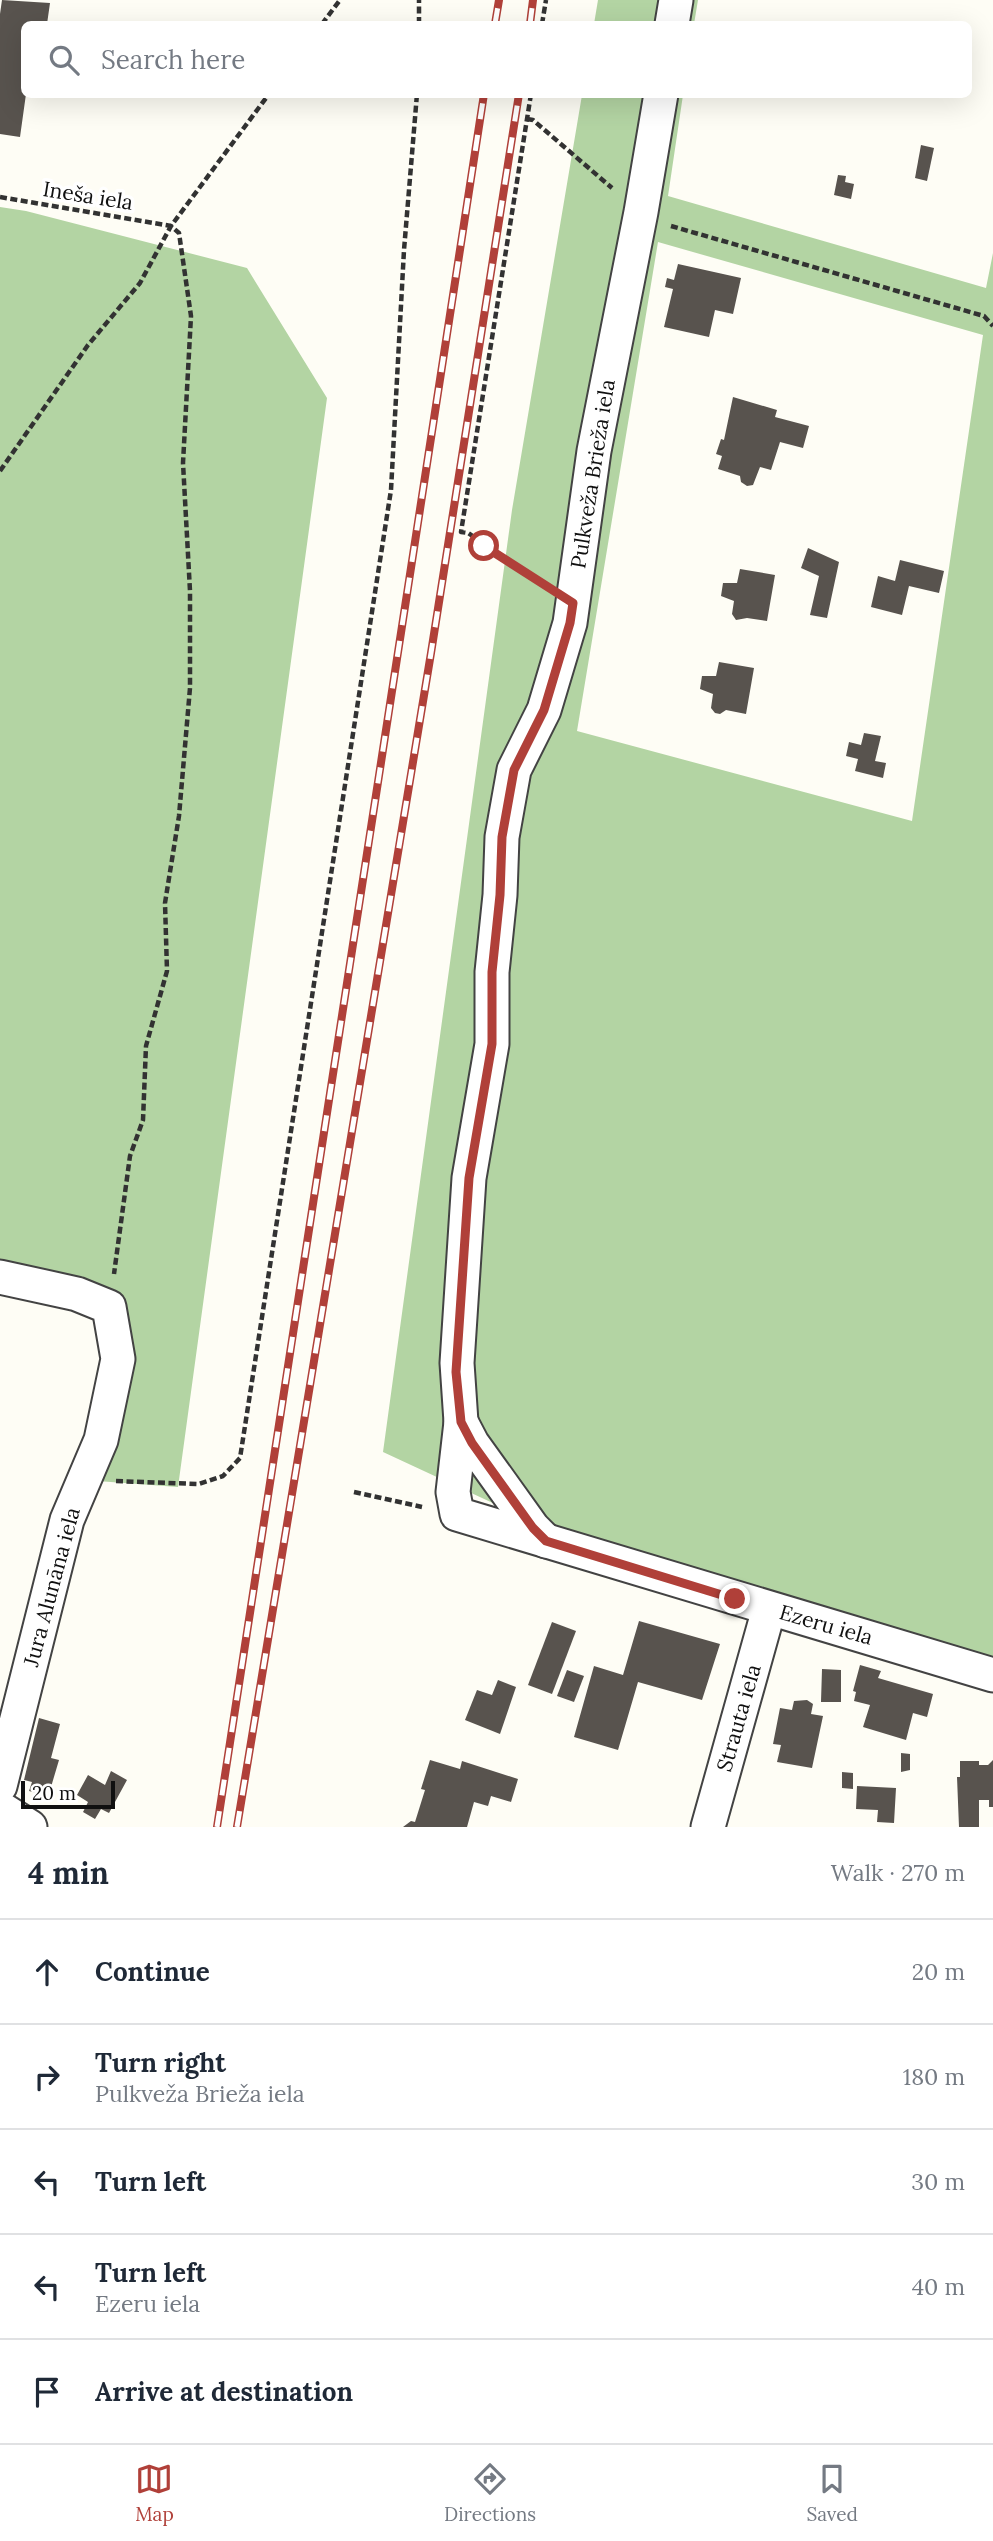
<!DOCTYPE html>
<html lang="en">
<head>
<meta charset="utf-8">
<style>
  body { margin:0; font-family:Lora,serif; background:#f2f2f3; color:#1f2937 }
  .scale { position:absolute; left:21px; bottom:18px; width:94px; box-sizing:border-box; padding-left:7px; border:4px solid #101010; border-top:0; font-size:19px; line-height:24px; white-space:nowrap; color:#101010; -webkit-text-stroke:5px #fff; paint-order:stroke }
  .stop { position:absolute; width:21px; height:21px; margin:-16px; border:5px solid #b04039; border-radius:50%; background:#fff }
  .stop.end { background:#b04039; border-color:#fff; box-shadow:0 2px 7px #0008 }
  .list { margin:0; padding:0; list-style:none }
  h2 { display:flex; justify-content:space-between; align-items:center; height:91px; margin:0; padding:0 28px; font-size:30px }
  h2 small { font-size:23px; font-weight:400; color:#747a83 }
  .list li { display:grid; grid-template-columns:46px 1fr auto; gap:21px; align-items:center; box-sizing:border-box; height:105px; padding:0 28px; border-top:2px solid #e0e1e3 }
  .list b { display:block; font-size:26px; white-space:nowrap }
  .list p { margin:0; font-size:23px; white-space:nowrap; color:#747a83 }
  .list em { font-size:23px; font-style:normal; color:#747a83 }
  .icon { flex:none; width:38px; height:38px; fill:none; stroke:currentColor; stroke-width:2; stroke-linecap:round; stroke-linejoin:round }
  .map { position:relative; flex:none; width:993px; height:1827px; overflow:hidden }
  .search { position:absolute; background:#fff; box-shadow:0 7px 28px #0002; left:21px; right:21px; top:21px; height:77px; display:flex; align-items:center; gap:18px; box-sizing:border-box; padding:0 24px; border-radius:10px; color:#747a83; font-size:26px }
  .sheet { height:616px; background:#fff }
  nav { display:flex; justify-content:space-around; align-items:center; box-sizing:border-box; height:98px; border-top:2px solid #e0e1e3; background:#fff; font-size:19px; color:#747a83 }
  nav a { display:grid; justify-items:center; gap:4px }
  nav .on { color:#b04039 }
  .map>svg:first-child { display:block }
  .forest { fill:#b3d4a3; fill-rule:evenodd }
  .building { fill:#58534e }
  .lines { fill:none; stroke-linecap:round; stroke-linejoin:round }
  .minor-casing { stroke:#434343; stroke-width:37 }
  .path { stroke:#323232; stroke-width:4.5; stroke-dasharray:7 3.5; stroke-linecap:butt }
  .minor { stroke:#fff; stroke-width:33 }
  .rail-casing { stroke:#b04039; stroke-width:8 }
  .rail { stroke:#fff; stroke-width:5; stroke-dasharray:16; stroke-linecap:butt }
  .route { stroke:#b04039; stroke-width:9 }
  .labels { text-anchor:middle; stroke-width:7; stroke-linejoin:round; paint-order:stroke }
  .street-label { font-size:21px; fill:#101010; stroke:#fff }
</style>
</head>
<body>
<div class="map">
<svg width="993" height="1827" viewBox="0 0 993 1827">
  <rect width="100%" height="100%" fill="#fefdf5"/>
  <g class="forest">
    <polygon points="598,0 698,0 694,24 594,24"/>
    <path d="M582,95H683L668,196L986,288L993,253V1662L585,1546L383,1452L512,510ZM658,242L983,335L912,821L577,731Z"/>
    <polygon points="0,207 26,211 247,268 327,398 178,1487 84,1480 109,1308 0,1277"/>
  </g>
  <g class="building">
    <polygon points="2,0 50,3 47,24 24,24 26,94 20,137 0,134 0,14"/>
    <polygon points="921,145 934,148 927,181 915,178"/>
    <polygon points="838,175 846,176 845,182 854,184 851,199 834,195"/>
    <polygon points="678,264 741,278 733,314 715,310 709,337 664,327 673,289 665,287 667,278 674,280"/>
    <polygon points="733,397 777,410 775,417 809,426 803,448 780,442 771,470 760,467 753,485 747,486 741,482 740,476 718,469 722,456 716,454 721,439 724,440"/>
    <polygon points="808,548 839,562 827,618 810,615 819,576 801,568"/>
    <polygon points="900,560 944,571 939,593 909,586 902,615 871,607 878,576 895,581"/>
    <polygon points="740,569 775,575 767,621 747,618 736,620 732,614 734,601 721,596 723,583 737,583"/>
    <polygon points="719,662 754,668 746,714 726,710 720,714 715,713 711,708 713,694 700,689 702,676 716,676"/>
    <polygon points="864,733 881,736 875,761 886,763 883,778 855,771 858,759 846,756 849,742 861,745"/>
    <polygon points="639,1621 720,1644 702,1700 638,1682 618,1750 574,1737 594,1666 623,1675"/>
    <polygon points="552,1622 576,1631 552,1694 528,1685"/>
    <polygon points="860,1665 881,1671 878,1678 933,1694 927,1717 913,1713 906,1740 863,1727 870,1705 854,1701 856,1692 853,1691"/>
    <polygon points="822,1669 841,1670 841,1702 821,1702"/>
    <polygon points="567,1670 584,1676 574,1702 557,1696"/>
    <polygon points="498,1680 516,1687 500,1734 465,1720 477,1690 492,1695"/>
    <polygon points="807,1700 813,1704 811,1714 823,1716 812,1768 777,1762 781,1745 773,1744 780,1708 792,1710 794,1701"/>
    <polygon points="39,1718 60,1724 51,1758 59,1760 51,1787 44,1785 41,1794 29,1791 32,1782 24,1780"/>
    <polygon points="901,1753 910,1754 910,1770 901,1772"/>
    <polygon points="430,1760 460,1769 462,1761 518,1779 511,1802 491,1796 488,1806 474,1802 467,1827 403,1827 411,1821 415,1822 425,1790 421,1789"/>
    <polygon points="993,1760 993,1807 989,1807 989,1800 979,1800 979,1827 959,1827 957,1777 960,1777 960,1761 979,1761 979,1765 988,1765"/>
    <polygon points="111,1771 127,1780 109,1813 101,1809 95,1819 83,1812 88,1802 77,1795 88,1775 105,1785"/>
    <polygon points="842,1772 853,1773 853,1789 842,1788"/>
    <polygon points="857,1786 896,1788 894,1823 877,1822 878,1810 856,1809"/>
  </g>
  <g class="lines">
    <defs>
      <g id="minor">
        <polyline points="672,24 676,0"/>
        <polyline points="661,94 641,212 594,451 570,623 544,710 514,770 502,837 500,895 492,972 492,1044 469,1178 457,1363 461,1422 453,1492 457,1514 993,1675"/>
        <polyline points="0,1277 77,1294 109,1307 118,1359 101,1440 67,1520 0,1786"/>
        <polyline points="461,1422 472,1443 533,1528 546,1541"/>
        <polyline points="0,1808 30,1827"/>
        <polyline points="708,1827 769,1609"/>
      </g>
    </defs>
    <use href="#minor" class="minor-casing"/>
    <g class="path">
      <polyline points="322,24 340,0"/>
      <polyline points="419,24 419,0"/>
      <polyline points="542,24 546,0"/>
      <polyline points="531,94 461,532 468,533 543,583"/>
      <polyline points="527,119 533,120 612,188"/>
      <polyline points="0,197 171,226 179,233 191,316 183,463 190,591 190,688 179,816 165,903 167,971 146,1046 143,1120 130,1156 114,1274"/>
      <polyline points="671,226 984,316 993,326"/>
      <polyline points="0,471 88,345 140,283 171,226 269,94"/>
      <polyline points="116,1481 199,1484 223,1476 240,1458 391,490 404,250 417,94"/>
      <polyline points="354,1492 422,1507"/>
    </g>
    <use href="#minor" class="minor"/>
    <defs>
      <g id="rail">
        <polyline points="495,24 499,0"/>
        <polyline points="530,24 533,0"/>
        <polyline points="217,1827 484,94"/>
        <polyline points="237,1827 431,653 519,94"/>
      </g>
    </defs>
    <use href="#rail" class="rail-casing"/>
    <use href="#rail" class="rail"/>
  </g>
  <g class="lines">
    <polyline class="route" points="484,546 573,603 570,623 544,710 514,770 502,837 500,895 492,972 492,1044 469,1178 456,1372 461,1422 472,1443 533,1528 546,1541 735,1599"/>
  </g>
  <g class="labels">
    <g class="street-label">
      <text transform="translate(88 196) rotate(9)" y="7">Ineša iela</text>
      <text transform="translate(593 474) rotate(-81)" y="7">Pulkveža Brieža iela</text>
      <text transform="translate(52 1587) rotate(-75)" y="7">Jura Alunāna iela</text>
      <text transform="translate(826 1625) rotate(16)" y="7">Ezeru iela</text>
      <text transform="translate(739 1718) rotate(-74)" y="7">Strauta iela</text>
    </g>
  </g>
</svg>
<div class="scale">20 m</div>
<div class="stop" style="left:484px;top:546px"></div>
<div class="stop end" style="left:735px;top:1599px"></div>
<div class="search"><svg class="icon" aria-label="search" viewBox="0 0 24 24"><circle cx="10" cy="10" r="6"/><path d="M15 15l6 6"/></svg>Search here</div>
</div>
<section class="sheet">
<h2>4 min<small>Walk · 270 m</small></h2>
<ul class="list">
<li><svg class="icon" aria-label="ahead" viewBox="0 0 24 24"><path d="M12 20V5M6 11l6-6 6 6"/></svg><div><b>Continue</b></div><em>20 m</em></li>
<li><svg class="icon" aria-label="right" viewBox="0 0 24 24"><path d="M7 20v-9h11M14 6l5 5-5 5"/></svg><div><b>Turn right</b><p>Pulkveža Brieža iela</p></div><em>180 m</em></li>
<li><svg class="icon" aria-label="left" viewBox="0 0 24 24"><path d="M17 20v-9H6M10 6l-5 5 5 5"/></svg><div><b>Turn left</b></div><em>30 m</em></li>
<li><svg class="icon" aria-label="left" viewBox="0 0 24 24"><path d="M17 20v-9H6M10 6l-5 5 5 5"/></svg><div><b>Turn left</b><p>Ezeru iela</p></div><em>40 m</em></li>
<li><svg class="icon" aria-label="arrive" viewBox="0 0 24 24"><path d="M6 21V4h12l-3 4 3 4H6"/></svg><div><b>Arrive at destination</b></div></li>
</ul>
</section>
<nav>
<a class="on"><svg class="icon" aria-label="map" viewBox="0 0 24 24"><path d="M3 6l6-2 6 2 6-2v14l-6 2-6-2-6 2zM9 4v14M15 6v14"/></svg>Map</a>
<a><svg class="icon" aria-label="directions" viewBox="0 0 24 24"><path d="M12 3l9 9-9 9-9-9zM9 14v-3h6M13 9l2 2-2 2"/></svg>Directions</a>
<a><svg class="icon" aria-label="saved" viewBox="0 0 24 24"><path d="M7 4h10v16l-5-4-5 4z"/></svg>Saved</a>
</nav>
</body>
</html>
